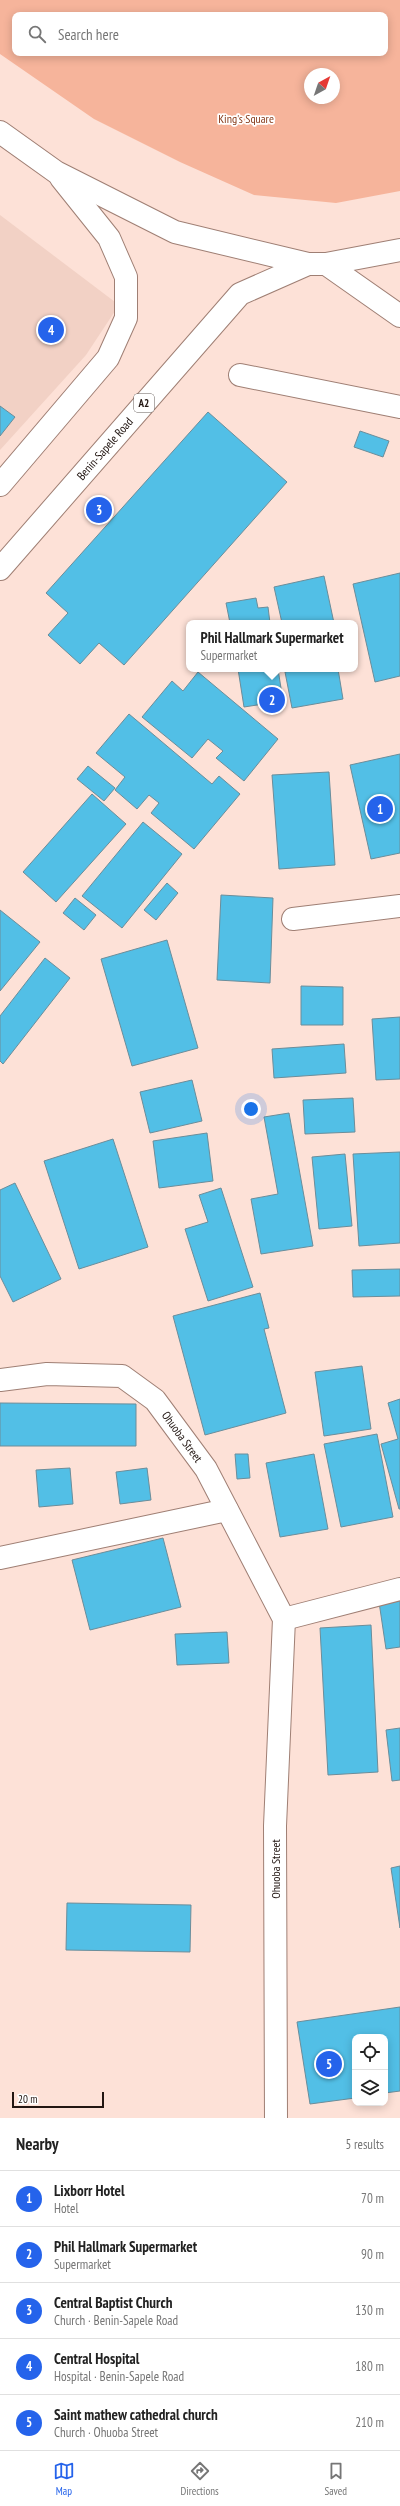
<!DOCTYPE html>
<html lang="en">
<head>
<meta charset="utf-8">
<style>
  body { margin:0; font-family:"PT Sans Narrow",sans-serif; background:#f2f2f2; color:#222 }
  .controls { position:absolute; right:12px; bottom:12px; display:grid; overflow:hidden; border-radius:8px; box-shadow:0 2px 10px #0003 }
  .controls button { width:36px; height:36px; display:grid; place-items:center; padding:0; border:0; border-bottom:1px solid #e0e0e0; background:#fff; color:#222; font:20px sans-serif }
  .compass { position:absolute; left:304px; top:68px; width:36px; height:36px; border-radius:50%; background:#fff; box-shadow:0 2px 10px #0003; rotate:40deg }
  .scale { position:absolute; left:12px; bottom:10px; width:92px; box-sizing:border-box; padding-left:4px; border:2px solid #221612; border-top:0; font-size:11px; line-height:14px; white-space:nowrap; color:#221612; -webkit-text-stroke:3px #fff; paint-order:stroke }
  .you { position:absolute; left:251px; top:1109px; width:14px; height:14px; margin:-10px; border:3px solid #fff; border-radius:50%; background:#1a73e8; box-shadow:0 0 0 6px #1a73e833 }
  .badge { display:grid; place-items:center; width:26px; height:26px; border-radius:50%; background:#2563eb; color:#fff; font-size:13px; font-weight:700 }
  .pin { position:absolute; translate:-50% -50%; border:2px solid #fff; box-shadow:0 1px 4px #0006 }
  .popup { position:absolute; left:186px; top:620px; width:172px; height:52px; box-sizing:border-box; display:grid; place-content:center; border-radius:8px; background:#fff; filter:drop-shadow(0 1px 3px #0005); font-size:13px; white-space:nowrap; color:#767676 }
  .popup b { font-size:15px; color:#222 }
  .popup::after { content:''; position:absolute; left:50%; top:100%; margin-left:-8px; border:8px solid transparent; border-top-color:#fff }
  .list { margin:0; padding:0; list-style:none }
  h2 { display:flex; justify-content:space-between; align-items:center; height:52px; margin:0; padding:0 16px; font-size:17px }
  h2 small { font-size:13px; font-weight:400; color:#767676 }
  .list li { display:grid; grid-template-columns:26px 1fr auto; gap:12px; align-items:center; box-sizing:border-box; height:56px; padding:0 16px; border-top:1px solid #e0e0e0 }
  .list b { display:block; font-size:15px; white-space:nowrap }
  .list p { margin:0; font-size:13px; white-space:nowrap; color:#767676 }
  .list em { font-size:13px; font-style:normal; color:#767676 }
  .icon { flex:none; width:22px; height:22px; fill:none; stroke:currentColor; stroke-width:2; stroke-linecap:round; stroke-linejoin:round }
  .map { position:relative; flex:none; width:400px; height:2118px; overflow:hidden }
  .search { position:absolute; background:#fff; box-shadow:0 2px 10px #0003; left:12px; right:12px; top:12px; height:44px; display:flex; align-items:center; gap:10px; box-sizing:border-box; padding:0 14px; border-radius:8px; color:#767676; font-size:15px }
  .sheet { height:332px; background:#fff }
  nav { display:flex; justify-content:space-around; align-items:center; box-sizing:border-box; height:56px; border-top:1px solid #e0e0e0; background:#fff; font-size:11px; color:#767676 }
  nav a { display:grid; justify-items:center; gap:2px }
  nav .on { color:#2563eb }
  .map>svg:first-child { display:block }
  .built { fill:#f2d1c5 }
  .green { fill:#f6b49b; fill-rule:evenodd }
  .building { fill:#52bfe6; stroke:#6b8d9a }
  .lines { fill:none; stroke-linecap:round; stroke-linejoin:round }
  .minor-casing { stroke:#9f7f74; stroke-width:24 }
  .major-casing { stroke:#9f7f74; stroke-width:24 }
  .highway-casing { stroke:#9f7f74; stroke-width:24 }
  .minor { stroke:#fff; stroke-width:22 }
  .major { stroke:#fff; stroke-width:22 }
  .highway { stroke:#fff; stroke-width:22 }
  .labels { text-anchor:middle; stroke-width:3.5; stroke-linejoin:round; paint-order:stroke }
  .shield { fill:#fff; stroke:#645c59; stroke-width:1 }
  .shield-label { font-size:11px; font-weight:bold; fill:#221612 }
  .park-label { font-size:12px; fill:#873b1a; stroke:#fff }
  .street-label { font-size:12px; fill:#221612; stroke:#fff }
</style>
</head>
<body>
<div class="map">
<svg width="400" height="2118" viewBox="0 0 400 2118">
  <rect width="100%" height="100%" fill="#fde1d7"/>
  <polygon class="built" points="0,215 119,305 86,355 0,450"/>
  <path class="green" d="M0,0H400V191L336,203L254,195L180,162L94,119L0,54ZM15,15H385V53H15ZM310,74H334V98H310Z"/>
  <g class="building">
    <polygon points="0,406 15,417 0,436"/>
    <polygon points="208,412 287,482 124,665 99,643 80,664 48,635 68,613 46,593"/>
    <polygon points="360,431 389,441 383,457 354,447"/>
    <polygon points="400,573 400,676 375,682 353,584"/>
    <polygon points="324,576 334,623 282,623 274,587"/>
    <polygon points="256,598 258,608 268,607 270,623 230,623 226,603"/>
    <polygon points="238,669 278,669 283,701 244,707"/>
    <polygon points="302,669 338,669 343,699 292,708 285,672"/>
    <polygon points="198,672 278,739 244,781 216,758 223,751 208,739 192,758 142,717 172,681 183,691"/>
    <polygon points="129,714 212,784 219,776 240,794 194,849 151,813 159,803 149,795 137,809 115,790 125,777 96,753"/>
    <polygon points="400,754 400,853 371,859 350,765"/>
    <polygon points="88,766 115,788 104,801 77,779"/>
    <polygon points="329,772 335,865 279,869 272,775"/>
    <polygon points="92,794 126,824 56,902 23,872"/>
    <polygon points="143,822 182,854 122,928 82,896"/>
    <polygon points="167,883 178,893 156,920 144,910"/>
    <polygon points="221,895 273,898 270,983 217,980"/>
    <polygon points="75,898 96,915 84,930 63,913"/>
    <polygon points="0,910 40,942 0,991"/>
    <polygon points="167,940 198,1048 132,1066 101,959"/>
    <polygon points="45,958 70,978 3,1064 0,1061 0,1016"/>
    <polygon points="301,986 343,987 343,1025 301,1025"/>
    <polygon points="400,1017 400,1079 376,1080 372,1019"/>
    <polygon points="344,1044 346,1073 274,1078 272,1049"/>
    <polygon points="192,1080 202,1121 150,1133 140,1092"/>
    <polygon points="353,1098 355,1132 305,1134 303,1100"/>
    <polygon points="289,1113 313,1246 261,1254 251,1199 278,1194 264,1117"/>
    <polygon points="207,1133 213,1181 159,1188 153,1141"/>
    <polygon points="113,1139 148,1247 79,1269 44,1161"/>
    <polygon points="400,1152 400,1243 359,1246 353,1154"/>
    <polygon points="345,1154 352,1226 319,1229 312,1157"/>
    <polygon points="15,1183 61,1279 13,1302 0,1276 0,1190"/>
    <polygon points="221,1188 253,1287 208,1301 185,1229 208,1222 199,1195"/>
    <polygon points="400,1269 400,1296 353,1297 352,1270"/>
    <polygon points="260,1293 269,1328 264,1329 286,1413 205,1435 173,1316"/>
    <polygon points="362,1366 371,1429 324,1436 315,1372"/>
    <polygon points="400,1399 400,1509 399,1509 381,1444 398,1439 388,1403"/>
    <polygon points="0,1403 136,1404 136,1446 0,1446"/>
    <polygon points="377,1434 393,1517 341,1527 324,1444"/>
    <polygon points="235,1454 248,1454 250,1478 237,1479"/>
    <polygon points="314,1454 328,1529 280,1537 266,1463"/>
    <polygon points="70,1468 73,1504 39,1507 36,1470"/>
    <polygon points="147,1468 151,1500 120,1504 116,1472"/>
    <polygon points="163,1538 181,1607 90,1630 72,1560"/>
    <polygon points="400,1600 400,1647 386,1649 379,1602"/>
    <polygon points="371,1625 378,1772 328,1775 320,1628"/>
    <polygon points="227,1632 229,1663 177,1665 175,1634"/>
    <polygon points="400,1728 400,1780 392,1781 386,1730"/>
    <polygon points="400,1866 400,1928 391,1868"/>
    <polygon points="67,1903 191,1905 190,1952 66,1950"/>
    <polygon points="400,2007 400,2091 385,2093 385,2037 355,2037 355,2098 310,2104 297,2022"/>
  </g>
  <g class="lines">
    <defs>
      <g id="minor">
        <polyline points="240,375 400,407"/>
        <polyline points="293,919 400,906"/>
        <polyline points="0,1380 47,1374 122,1376 155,1400 206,1469 284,1619 275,1826 276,2118"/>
        <polyline points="0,1558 227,1510"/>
        <polyline points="284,1619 400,1589"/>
      </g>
      <polyline id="major" points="326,264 400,316"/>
      <g id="highway">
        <polyline points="0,132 56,172 175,232 308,264 326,264 400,250"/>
        <polyline points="0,485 108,358 126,318 126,277 109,238 61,178"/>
        <polyline points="0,569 240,294 308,264"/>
      </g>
    </defs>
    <use href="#minor" class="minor-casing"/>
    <use href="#major" class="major-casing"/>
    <use href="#highway" class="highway-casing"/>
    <use href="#minor" class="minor"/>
    <use href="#major" class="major"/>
    <use href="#highway" class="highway"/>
  </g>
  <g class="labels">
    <rect class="shield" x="134" y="394" width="20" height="18" rx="3"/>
    <g class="shield-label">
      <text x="144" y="407">A2</text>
    </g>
    <g class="park-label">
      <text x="246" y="123">King's Square</text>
    </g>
    <g class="street-label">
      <text transform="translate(105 449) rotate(-49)" y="4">Benin-Sapele Road</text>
      <text transform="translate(182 1437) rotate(54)" y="4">Ohuoba Street</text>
      <text transform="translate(276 1869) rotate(-90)" y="4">Ohuoba Street</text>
    </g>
  </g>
</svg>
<div class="controls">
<button><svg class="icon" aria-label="locate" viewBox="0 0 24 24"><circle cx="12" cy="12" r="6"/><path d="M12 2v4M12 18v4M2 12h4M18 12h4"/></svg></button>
<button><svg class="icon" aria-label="layers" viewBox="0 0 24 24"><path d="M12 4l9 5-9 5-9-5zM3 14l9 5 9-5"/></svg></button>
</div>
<svg class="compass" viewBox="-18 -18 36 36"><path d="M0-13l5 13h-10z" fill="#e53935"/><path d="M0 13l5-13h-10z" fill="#767676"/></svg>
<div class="scale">20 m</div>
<div class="you"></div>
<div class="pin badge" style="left:380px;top:809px">1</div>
<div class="pin badge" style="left:272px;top:700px">2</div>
<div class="popup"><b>Phil Hallmark Supermarket</b>Supermarket</div>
<div class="pin badge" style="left:99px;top:510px">3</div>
<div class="pin badge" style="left:51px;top:330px">4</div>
<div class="pin badge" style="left:329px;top:2064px">5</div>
<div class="search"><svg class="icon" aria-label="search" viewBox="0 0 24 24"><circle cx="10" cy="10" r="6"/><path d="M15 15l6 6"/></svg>Search here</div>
</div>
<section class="sheet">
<h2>Nearby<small>5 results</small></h2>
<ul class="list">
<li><span class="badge">1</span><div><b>Lixborr Hotel</b><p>Hotel</p></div><em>70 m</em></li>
<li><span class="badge">2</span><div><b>Phil Hallmark Supermarket</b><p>Supermarket</p></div><em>90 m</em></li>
<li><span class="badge">3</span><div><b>Central Baptist Church</b><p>Church · Benin-Sapele Road</p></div><em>130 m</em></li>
<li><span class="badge">4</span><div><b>Central Hospital</b><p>Hospital · Benin-Sapele Road</p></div><em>180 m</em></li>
<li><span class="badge">5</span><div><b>Saint mathew cathedral church</b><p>Church · Ohuoba Street</p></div><em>210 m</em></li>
</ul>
</section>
<nav>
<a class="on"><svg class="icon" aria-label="map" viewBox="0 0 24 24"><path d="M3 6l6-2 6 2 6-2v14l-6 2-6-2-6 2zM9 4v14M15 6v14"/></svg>Map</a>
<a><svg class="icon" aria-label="directions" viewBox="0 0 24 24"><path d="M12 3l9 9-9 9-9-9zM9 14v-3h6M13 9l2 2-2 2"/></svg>Directions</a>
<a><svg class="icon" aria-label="saved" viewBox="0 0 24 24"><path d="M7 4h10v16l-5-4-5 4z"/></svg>Saved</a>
</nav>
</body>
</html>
